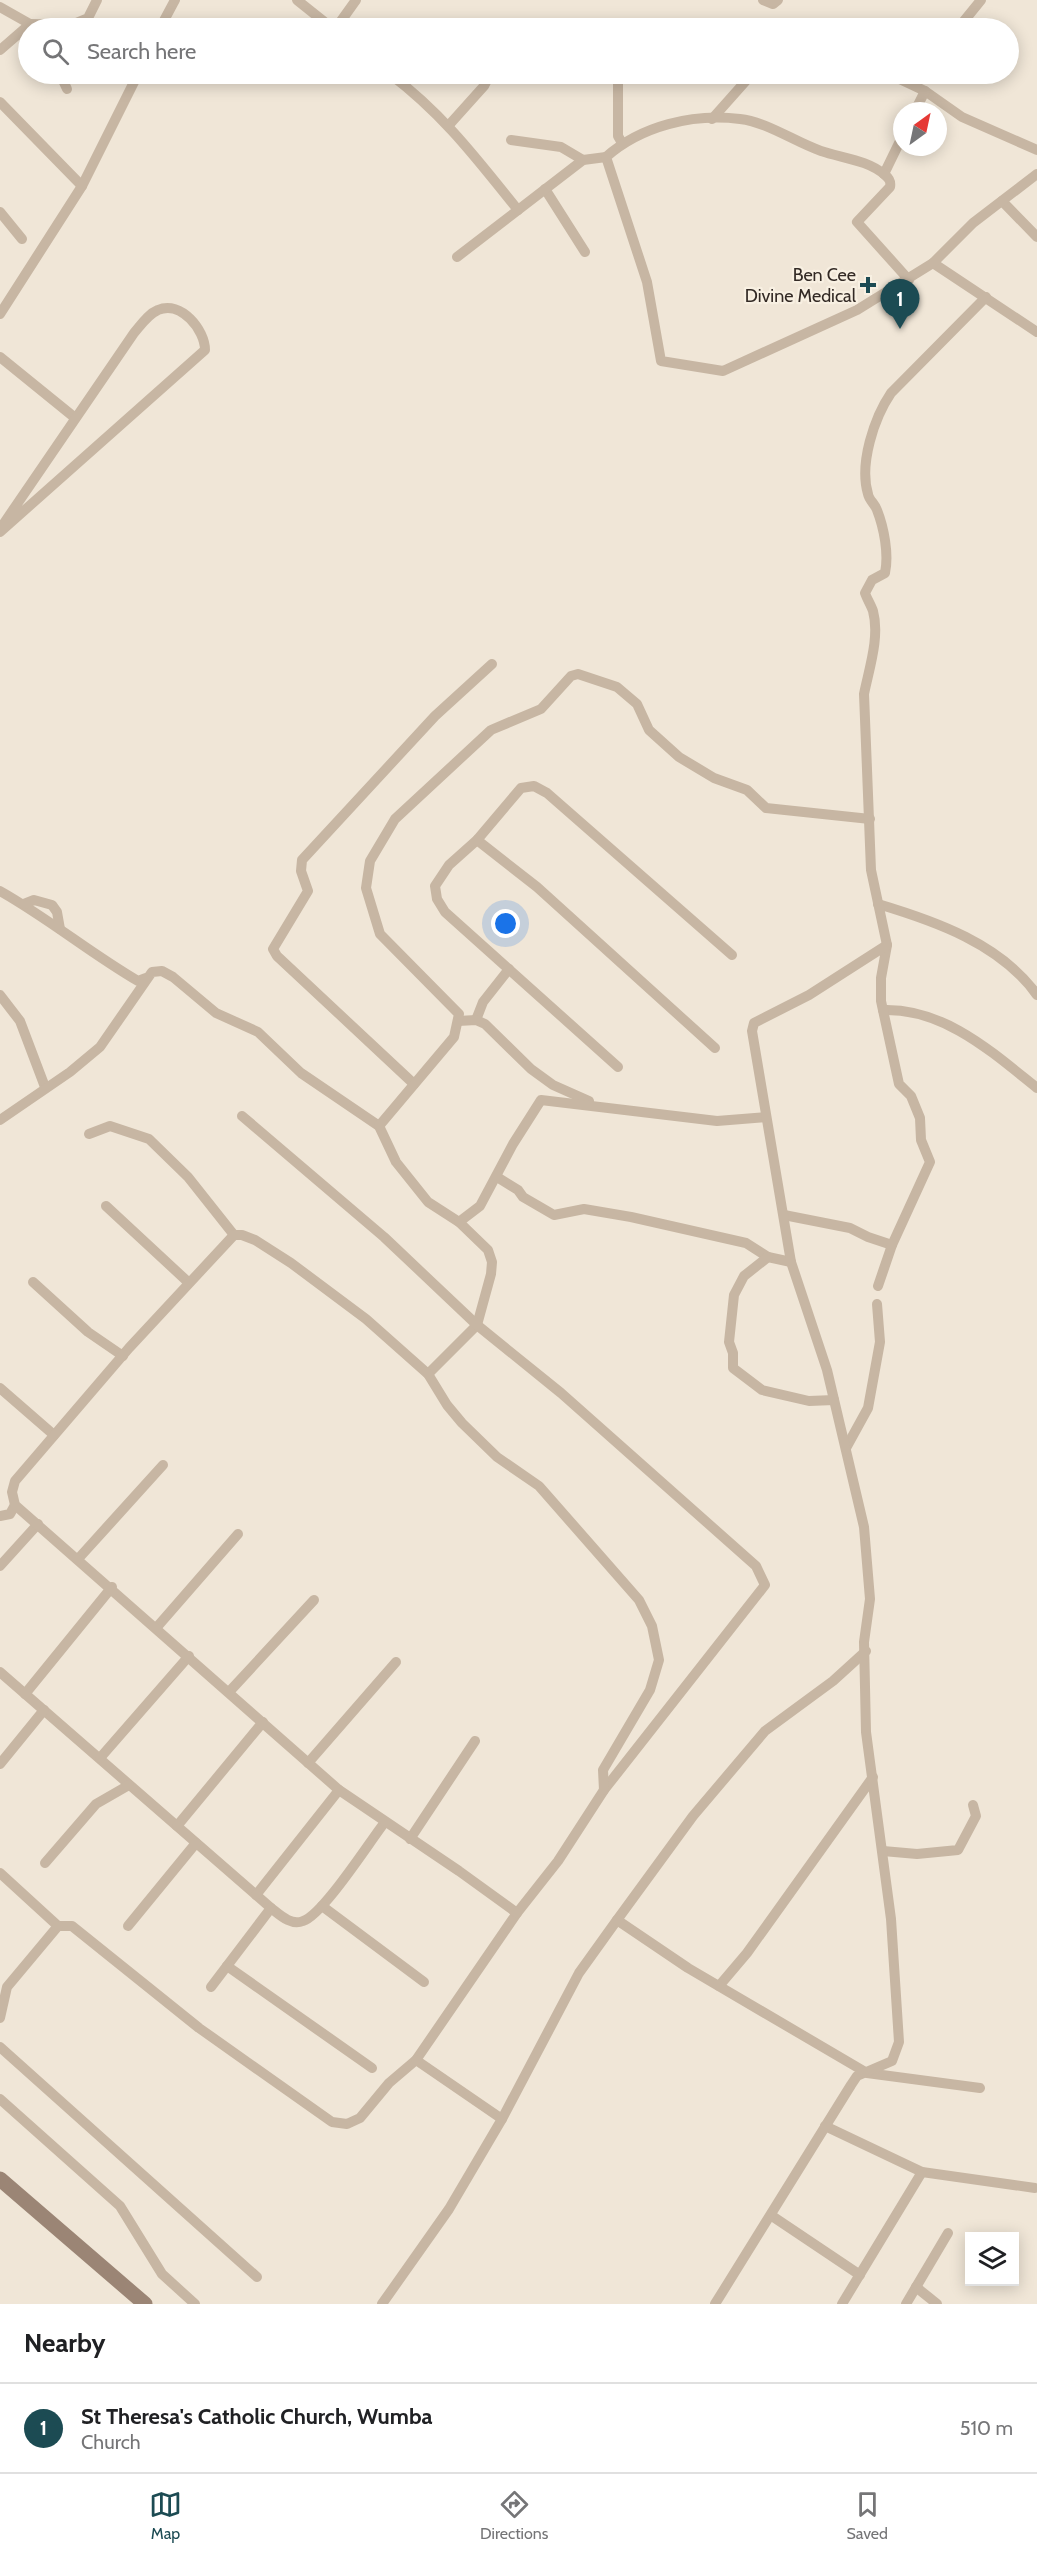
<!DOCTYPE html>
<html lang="en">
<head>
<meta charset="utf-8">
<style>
  body { margin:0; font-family:Cabin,sans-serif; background:#f2f2f2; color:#202124 }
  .controls { position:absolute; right:18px; bottom:18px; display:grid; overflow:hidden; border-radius:0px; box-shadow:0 3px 15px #0003 }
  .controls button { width:54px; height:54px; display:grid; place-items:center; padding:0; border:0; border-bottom:2px solid #e0e0e0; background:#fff; color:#202124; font:30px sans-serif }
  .compass { position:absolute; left:893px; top:102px; width:54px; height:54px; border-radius:50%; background:#fff; box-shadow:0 3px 15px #0003; rotate:33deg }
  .you { position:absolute; left:506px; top:924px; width:21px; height:21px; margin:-15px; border:4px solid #fff; border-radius:50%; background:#1a73e8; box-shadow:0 0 0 9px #1a73e833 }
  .badge { display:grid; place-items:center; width:39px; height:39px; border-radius:50%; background:#1c4b53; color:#fff; font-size:20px; font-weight:700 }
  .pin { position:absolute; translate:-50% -50px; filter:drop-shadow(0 2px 3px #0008) }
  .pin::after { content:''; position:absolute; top:32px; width:21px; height:18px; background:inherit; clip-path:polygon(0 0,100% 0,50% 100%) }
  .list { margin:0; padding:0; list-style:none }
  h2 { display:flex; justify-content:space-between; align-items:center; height:78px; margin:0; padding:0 24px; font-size:26px }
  h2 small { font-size:20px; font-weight:400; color:#757577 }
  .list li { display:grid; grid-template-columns:39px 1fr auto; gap:18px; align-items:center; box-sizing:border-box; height:90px; padding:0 24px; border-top:2px solid #e0e0e0 }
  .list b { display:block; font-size:22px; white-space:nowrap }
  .list p { margin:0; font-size:20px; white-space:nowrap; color:#757577 }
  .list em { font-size:20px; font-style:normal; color:#757577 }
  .icon { flex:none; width:33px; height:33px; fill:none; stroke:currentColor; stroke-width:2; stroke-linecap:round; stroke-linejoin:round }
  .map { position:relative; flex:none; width:1037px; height:2304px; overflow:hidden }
  .search { position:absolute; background:#fff; box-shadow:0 3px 15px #0003; left:18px; right:18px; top:18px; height:66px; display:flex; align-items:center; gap:15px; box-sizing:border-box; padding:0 21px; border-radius:33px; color:#757577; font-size:22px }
  .sheet { height:168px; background:#fff }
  nav { display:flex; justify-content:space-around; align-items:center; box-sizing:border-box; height:84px; border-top:2px solid #e0e0e0; background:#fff; font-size:16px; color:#757577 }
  nav a { display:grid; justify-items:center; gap:3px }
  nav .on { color:#1c4b53 }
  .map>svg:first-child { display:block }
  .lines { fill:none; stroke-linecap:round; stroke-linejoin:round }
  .street { stroke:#c7b6a3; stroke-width:10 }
  .secondary { stroke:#9b8575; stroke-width:15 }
  .poi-dot { fill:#1c4b53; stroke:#f8f0e2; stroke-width:2 }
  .labels { text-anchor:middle; stroke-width:4.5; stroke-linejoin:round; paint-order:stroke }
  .poi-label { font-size:18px; fill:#332a25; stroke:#f8f0e2; text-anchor:end }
</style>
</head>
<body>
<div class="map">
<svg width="1037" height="2304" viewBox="0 0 1037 2304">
  <rect width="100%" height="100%" fill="#f0e6d7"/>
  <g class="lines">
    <g class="street">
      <polyline points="297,0 332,28"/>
      <polyline points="763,0 773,4 778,0"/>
      <polyline points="0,7 30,24"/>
      <polyline points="964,21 981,0"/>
      <polyline points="160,28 175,0"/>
      <polyline points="336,28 356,0"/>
      <polyline points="0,50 30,24 71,25 88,18 97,0"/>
      <polyline points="60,74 67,89"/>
      <path d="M390,74C444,115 476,158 518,210"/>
      <polyline points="618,74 618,136 622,143"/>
      <polyline points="889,74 925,91 962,117 1037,150"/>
      <polyline points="0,102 82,186"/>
      <polyline points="915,111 925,91"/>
      <polyline points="712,119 752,74"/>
      <polyline points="449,125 484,86 490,74"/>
      <polyline points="511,140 561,147 583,160"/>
      <polyline points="884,174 902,137"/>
      <polyline points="545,189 585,252"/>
      <polyline points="1002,201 1037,237"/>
      <polyline points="0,212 22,239"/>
      <polyline points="457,257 583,160 606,157"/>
      <polyline points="933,263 1037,332"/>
      <path d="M909,280L857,222L890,187C891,182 890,179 885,175C868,160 842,158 821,151C795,142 767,122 740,119C693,113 641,126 606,157L647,282L661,361L723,371L857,310L933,263L973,223L1037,174"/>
      <polyline points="0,314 82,186 138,74"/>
      <polyline points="0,357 74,417"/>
      <path d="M0,529L134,333C141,325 148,314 158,310C181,300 205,330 205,350L0,532"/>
      <polyline points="477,840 537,887 715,1048"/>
      <path d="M0,891C48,918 90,953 138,981L146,978"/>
      <polyline points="24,904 34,900 52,905 57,912 60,929"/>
      <path d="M878,904C935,921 1001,944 1037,995"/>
      <polyline points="0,995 20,1021 45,1087"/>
      <path d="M883,1010C944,1008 992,1052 1037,1088"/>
      <polyline points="476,1020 483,1002 509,969"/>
      <polyline points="458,1021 476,1020 485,1024 531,1069 553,1085 589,1101"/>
      <polyline points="618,1067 445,912 437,899 435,886 449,865 477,840 521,788 534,786 547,793 732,955"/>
      <polyline points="414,1084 277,956 273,949 308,891 301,871 302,860 435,716 492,664"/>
      <polyline points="0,1120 70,1072 100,1047 152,972 162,971 173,977 216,1013 258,1032 301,1073 379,1126 396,1162 428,1202 459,1222 488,1250 492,1262 491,1274 477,1325 428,1374"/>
      <polyline points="379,1126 454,1037 459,1014 380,934 366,888 370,861 395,819 491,730 541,709 571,676 578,674 617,687 637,704 649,730 679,757 714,778 747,790 766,808 870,819"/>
      <polyline points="89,1134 110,1126 149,1139 188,1177 234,1235"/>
      <polyline points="497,1177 518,1190 523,1197 554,1215 584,1209 631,1217 746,1243 768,1257 791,1262"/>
      <polyline points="106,1206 188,1282"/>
      <polyline points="784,1215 850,1228 868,1237 892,1245"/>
      <polyline points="459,1222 480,1206 513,1144 541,1100 717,1121 766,1117"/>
      <polyline points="768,1257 744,1276 734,1295 729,1342 733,1353 733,1368 762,1390 809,1401 834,1400"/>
      <polyline points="33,1282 88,1332 123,1356"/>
      <path d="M878,1286L892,1245L930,1162L921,1140L920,1118L911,1096L899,1084L881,1001V978L887,945L871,870L864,694C869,669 880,637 873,611C871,605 867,599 865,593L872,580L885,573C889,554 884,528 877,510C875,504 869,500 868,494C859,464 874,418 891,393L986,297"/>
      <polyline points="0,1388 54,1435"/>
      <polyline points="846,1448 868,1408 880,1342 877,1304"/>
      <polyline points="0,1516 10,1514 15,1505"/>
      <polyline points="78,1559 163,1465"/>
      <polyline points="0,1566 38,1524"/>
      <polyline points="157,1627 238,1534"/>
      <path d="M0,1672L271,1908C280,1915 291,1926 303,1921C323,1915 370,1841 385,1822"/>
      <polyline points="229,1692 314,1600"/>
      <polyline points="25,1694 112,1587"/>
      <polyline points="100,1758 189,1656"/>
      <polyline points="308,1763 396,1662"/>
      <polyline points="0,1764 44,1710"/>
      <polyline points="177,1826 263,1722"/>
      <polyline points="410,1839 475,1741"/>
      <polyline points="883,1851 917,1854 958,1850 976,1816 973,1805"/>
      <polyline points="45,1863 96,1804 129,1785"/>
      <polyline points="0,1873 58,1926 72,1926 199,2028 332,2122 347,2124 360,2118 389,2083 416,2060 517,1913 558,1861 604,1790 765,1585 756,1566 561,1393 477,1325 384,1237 242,1116"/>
      <polyline points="256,1895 339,1790"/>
      <polyline points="322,1906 424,1982"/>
      <polyline points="517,1913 459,1871 339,1790 15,1505 12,1492 15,1481 129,1348 234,1235 242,1235 255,1240 291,1263 366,1319 428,1374 447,1405 462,1423 497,1457 539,1486 639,1600 652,1626 659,1660 650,1690 603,1770 604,1790"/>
      <polyline points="617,1920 693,1816 765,1731 833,1681 866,1651"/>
      <polyline points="128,1926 196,1843"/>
      <polyline points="227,1966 372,2068"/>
      <polyline points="719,1986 747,1953 873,1777"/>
      <polyline points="211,1987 271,1908"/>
      <polyline points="0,2018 7,1987 58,1926"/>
      <polyline points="0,2047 257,2277"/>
      <polyline points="416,2060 502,2119"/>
      <polyline points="0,2099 120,2206 162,2274 195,2304"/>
      <polyline points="825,2126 922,2172 1035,2188"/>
      <polyline points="772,2216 860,2275"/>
      <polyline points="916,2287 937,2304"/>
      <polyline points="382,2304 449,2209 502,2119 579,1973 617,1920 688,1968 867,2073 980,2088"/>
      <polyline points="715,2304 851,2085 857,2076 892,2061 899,2042 891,1919 866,1732 864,1642 870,1599 864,1527 827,1370 791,1262 752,1031 754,1023 809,995 887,945"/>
      <polyline points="842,2304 922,2172"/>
      <polyline points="906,2304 948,2233"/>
    </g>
    <polyline class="secondary" points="0,2179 145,2304"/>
  </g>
  <path class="poi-dot" d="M865 276h6v6h6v6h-6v6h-6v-6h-6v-6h6z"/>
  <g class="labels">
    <g class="poi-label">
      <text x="856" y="281">Ben Cee<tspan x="856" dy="21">Divine Medical</tspan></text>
    </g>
  </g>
</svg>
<div class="controls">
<button><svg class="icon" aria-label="layers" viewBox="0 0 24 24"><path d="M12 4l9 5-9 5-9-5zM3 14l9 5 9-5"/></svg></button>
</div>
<svg class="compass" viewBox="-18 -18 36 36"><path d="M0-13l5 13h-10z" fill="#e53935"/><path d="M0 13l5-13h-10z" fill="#757577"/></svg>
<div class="you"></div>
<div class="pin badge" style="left:900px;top:329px">1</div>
<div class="search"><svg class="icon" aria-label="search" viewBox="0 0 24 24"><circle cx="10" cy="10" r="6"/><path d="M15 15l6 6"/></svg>Search here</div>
</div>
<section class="sheet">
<h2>Nearby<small></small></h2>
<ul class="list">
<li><span class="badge">1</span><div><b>St Theresa's Catholic Church, Wumba</b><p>Church</p></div><em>510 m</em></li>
</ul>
</section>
<nav>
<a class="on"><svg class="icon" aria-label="map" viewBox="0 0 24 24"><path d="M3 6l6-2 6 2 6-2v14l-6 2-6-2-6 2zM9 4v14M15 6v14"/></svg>Map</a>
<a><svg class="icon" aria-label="directions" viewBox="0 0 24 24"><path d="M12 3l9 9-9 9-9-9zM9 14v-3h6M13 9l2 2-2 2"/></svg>Directions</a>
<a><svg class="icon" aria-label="saved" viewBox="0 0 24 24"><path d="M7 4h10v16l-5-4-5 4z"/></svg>Saved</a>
</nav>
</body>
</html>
